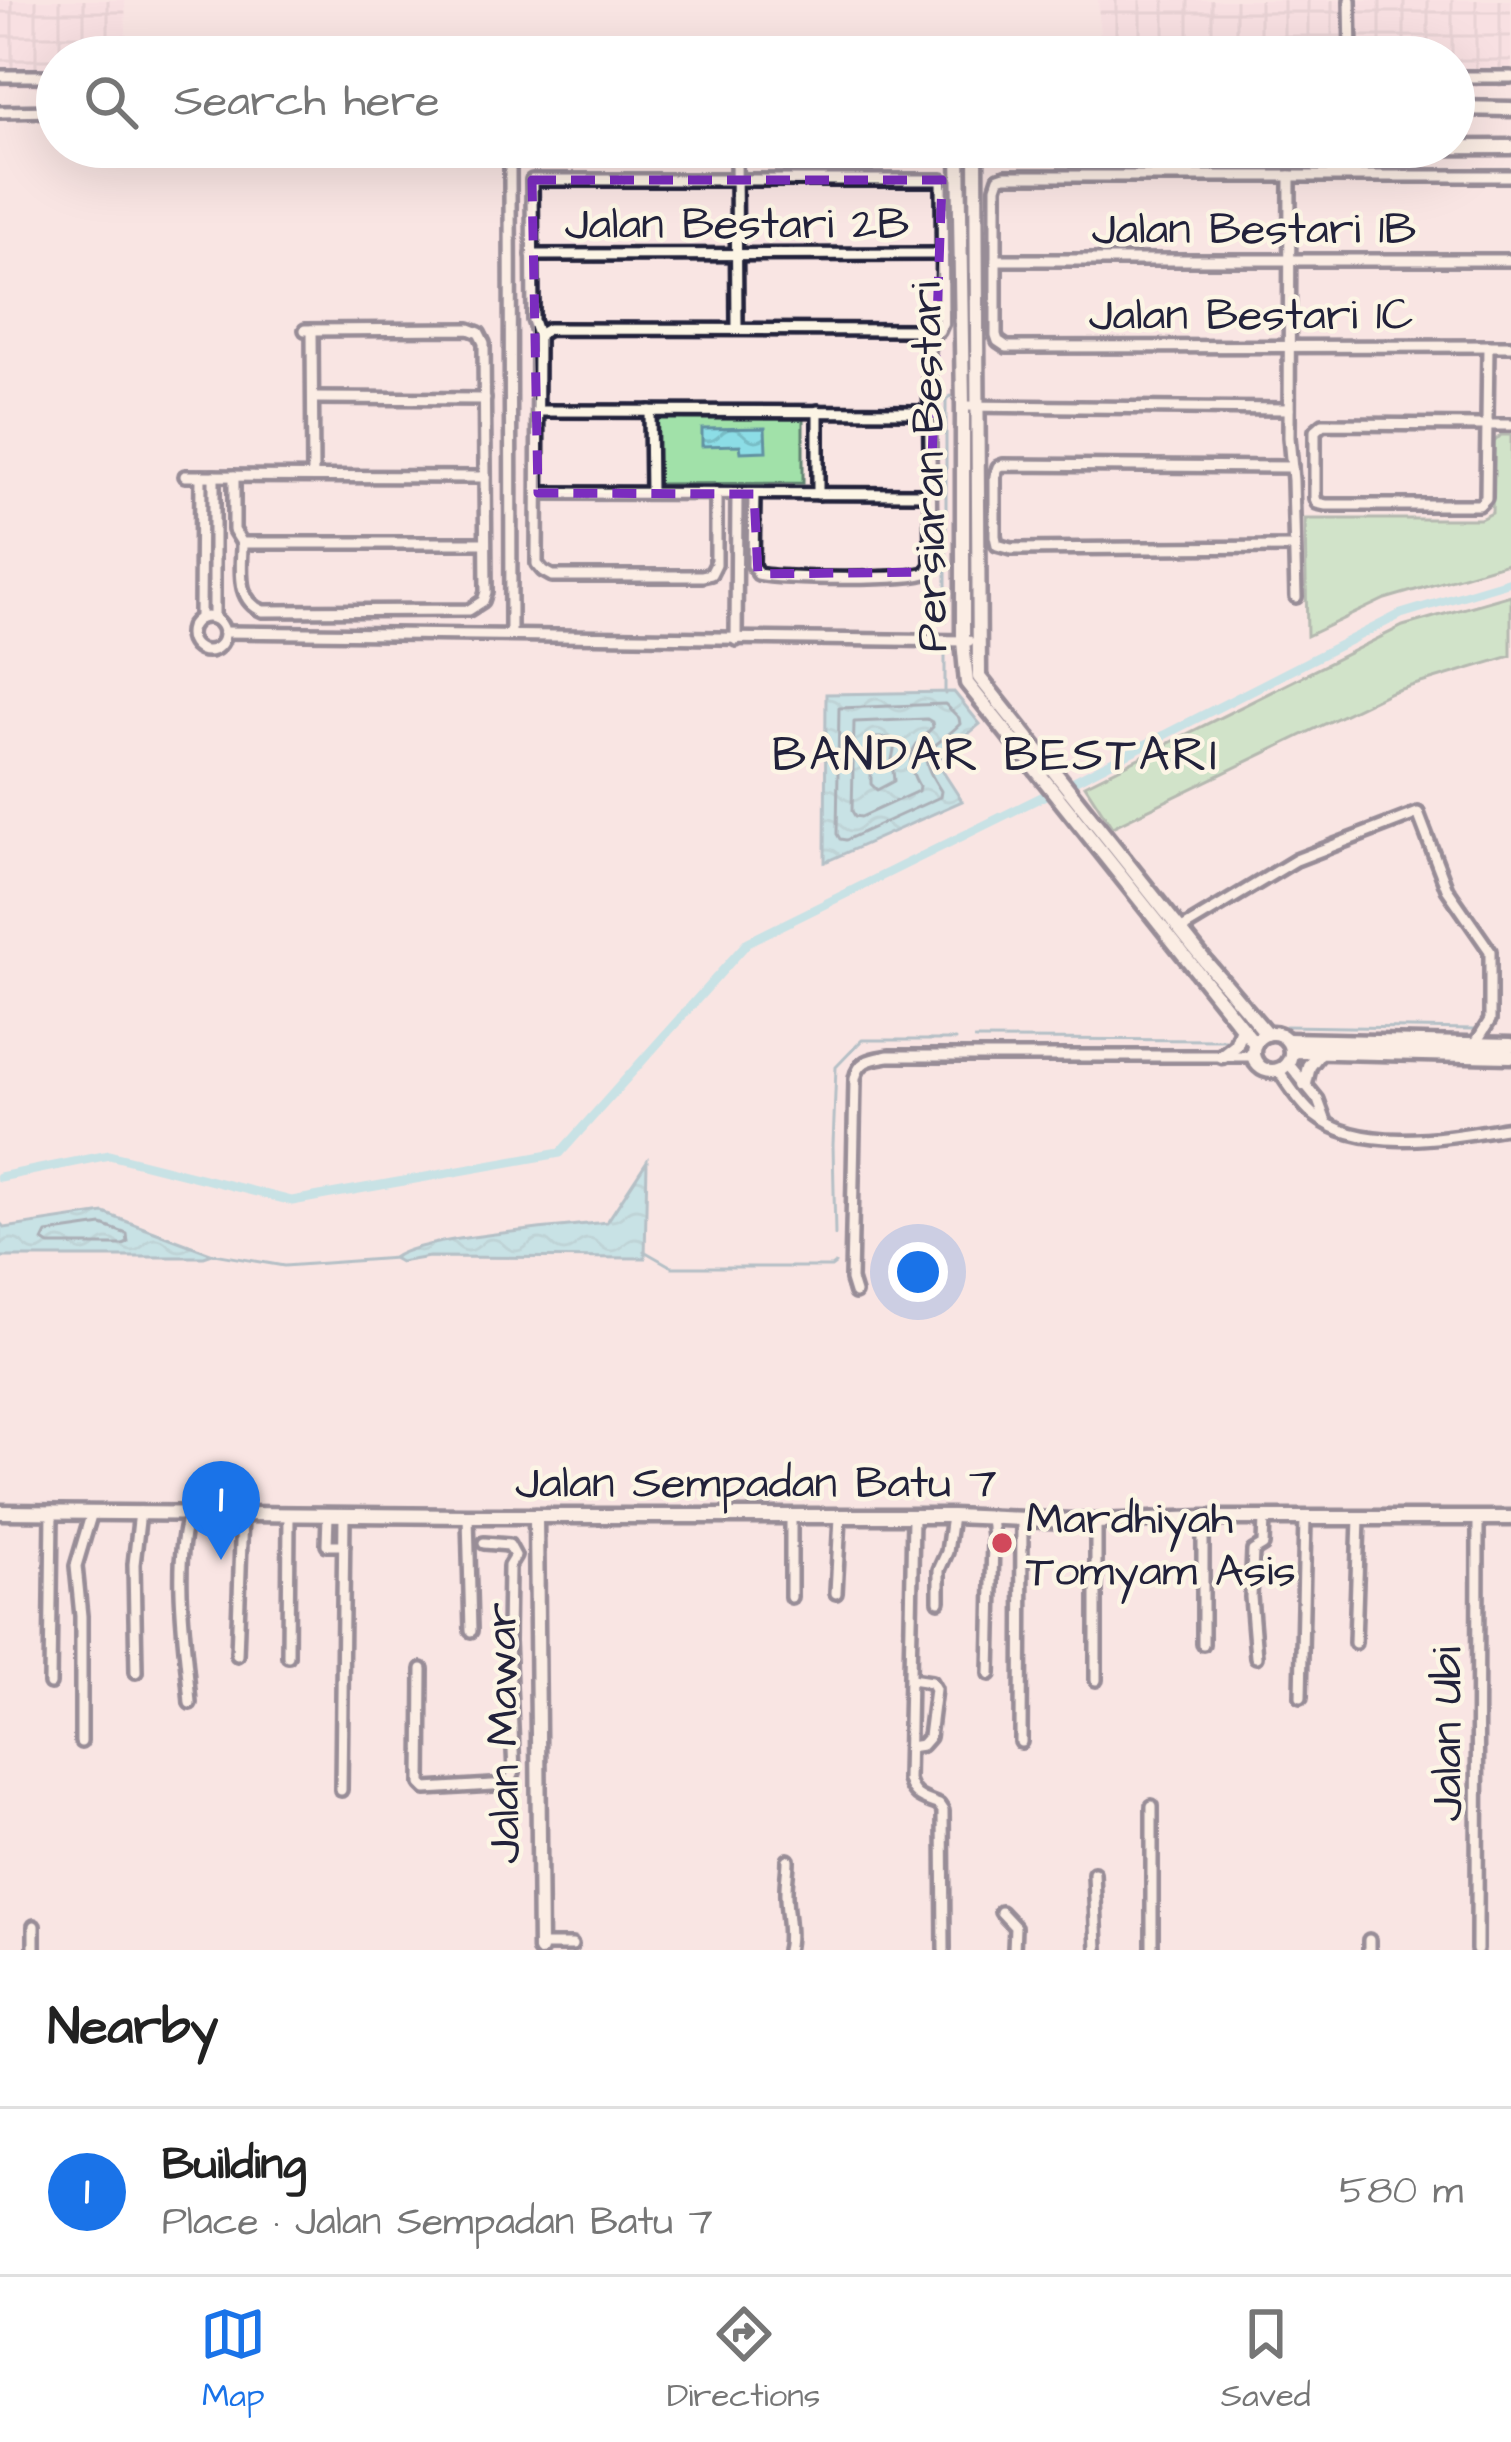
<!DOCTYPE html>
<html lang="en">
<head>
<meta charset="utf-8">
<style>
  body { margin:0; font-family:"Architects Daughter",sans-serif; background:#f6f6f6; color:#222 }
  .you { position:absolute; left:918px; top:1272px; width:42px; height:42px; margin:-30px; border:9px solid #fff; border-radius:50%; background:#1a73e8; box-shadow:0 0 0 18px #1a73e833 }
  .badge { display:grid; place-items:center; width:78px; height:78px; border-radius:50%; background:#1a73e8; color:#fff; font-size:39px; font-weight:700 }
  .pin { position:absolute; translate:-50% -99px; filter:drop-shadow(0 3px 6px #0008) }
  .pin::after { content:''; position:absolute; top:63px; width:42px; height:36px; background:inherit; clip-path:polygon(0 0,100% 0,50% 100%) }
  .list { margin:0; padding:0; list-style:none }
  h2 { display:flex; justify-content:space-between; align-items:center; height:156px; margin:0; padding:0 48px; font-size:51px }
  h2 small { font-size:39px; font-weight:400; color:#767676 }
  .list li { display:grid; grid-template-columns:78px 1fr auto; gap:36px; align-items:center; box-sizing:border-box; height:168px; padding:0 48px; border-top:3px solid #e0e0e0 }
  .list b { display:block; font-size:45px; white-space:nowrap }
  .list p { margin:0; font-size:39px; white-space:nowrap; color:#767676 }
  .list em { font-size:39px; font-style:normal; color:#767676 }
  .icon { flex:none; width:66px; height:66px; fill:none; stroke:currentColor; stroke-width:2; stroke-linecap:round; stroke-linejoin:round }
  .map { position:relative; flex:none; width:1511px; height:1950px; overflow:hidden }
  .search { position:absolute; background:#fff; box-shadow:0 12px 48px #0002; left:36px; right:36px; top:36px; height:132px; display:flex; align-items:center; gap:30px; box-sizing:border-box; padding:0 42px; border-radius:66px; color:#767676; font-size:45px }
  .sheet { height:324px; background:#fff }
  nav { display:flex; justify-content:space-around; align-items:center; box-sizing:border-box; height:168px; border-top:3px solid #e0e0e0; background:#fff; font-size:33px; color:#767676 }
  nav a { display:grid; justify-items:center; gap:6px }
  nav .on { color:#1a73e8 }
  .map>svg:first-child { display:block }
  .industrial { fill:url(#industrial-grid) }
  .green { fill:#a1e1a9; stroke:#628272; stroke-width:3 }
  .water { fill:url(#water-waves); stroke:#6292a2; stroke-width:3 }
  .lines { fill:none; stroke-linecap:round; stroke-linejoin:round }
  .shore { stroke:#4c6d7f; stroke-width:3 }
  .stream { stroke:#6292a2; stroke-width:3 }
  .canal { stroke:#8cdde6; stroke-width:9 }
  .minor-casing { stroke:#22223b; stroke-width:18 }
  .tertiary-casing { stroke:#22223b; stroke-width:21 }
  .minor { stroke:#fcf5e5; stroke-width:9 }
  .tertiary { stroke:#fcf5e5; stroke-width:12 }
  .marked { fill:none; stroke:#7b2cbf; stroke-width:9; stroke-dasharray:24 15; stroke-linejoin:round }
  .poi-dot { fill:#d1495b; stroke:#fcf5e5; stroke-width:4.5 }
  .labels { text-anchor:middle; stroke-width:9; stroke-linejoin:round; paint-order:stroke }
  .street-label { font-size:45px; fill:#22223b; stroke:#fcf5e5 }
  .poi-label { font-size:45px; fill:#22223b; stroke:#fcf5e5; text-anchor:start }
  .neighbourhood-label { font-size:48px; letter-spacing:3px; fill:#22223b; stroke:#fcf5e5 }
</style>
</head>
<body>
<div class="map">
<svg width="1511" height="1950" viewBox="0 0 1511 1950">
  <defs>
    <pattern id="industrial-grid" width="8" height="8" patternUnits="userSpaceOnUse" patternTransform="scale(3)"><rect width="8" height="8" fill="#f7dae1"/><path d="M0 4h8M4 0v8" fill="none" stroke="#d3bbc2"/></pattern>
    <pattern id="water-waves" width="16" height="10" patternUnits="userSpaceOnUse" patternTransform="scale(3)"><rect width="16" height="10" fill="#8cdde6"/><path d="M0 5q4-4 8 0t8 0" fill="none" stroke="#78bdc6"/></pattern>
  </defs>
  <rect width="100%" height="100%" fill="#f9e5e3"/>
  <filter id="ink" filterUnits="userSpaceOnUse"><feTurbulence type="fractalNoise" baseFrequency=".00833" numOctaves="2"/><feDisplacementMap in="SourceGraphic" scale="24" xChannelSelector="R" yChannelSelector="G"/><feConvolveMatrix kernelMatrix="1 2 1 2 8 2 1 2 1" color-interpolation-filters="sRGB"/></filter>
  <g filter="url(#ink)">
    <g class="industrial">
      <polygon points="0,0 125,0 127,57 57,57 57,86 0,87"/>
      <polygon points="1098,0 1511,0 1511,87 1454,87 1454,57 1101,57"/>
    </g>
    <g class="green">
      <polygon points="654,419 803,419 803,483 655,484"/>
      <polygon points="1501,435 1511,435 1511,562 1385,599 1307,636 1305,519 1480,519 1492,513 1494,442"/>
      <polygon points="1511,595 1511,656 1391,692 1112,827 1085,785 1403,626"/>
    </g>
    <g class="water">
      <polygon points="765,428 766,451 741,452 740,445 702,446 702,429"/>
      <polygon points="954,692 980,724 936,761 962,801 825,862 826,694"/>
      <path d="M647,1161L645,1258L429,1257L400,1262L393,1258C418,1237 566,1227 607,1222Z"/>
      <polygon points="104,1213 213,1254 204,1257 0,1257 0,1223 5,1228"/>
    </g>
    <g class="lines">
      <g class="shore">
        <path d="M945,704L959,718L960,724C928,755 913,748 941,791L940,797L846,840L840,839L837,834L839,708Z"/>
        <path d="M927,719L932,722L933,727C912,748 902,757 919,786L918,791L861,817L855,816L852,811L854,722Z"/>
        <polygon points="876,738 891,738 895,744 892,760 894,781 877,790 871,784 871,743"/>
        <polygon points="102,1225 127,1234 128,1243 123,1245 49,1245 43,1241 47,1233"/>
      </g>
      <g class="stream">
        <polyline points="946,622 946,400 951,396"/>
        <polyline points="945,648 945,694"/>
        <polyline points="1286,1026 1475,1029"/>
        <polyline points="975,1039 1227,1040"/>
        <polyline points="835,1235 833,1145 836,1067 862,1040 955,1040"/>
        <polyline points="644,1251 672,1267 831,1267 835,1264"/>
        <polyline points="214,1254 284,1266 395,1258"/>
      </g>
      <polyline class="canal" points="0,1177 109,1155 292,1201 560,1153 748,942 1074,781 1401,614 1511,581"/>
      <defs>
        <g id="minor">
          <polyline points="1350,0 1351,57"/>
          <polyline points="0,76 57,76"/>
          <polyline points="1454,77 1511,77"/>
          <polyline points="0,112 57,111"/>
          <polyline points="736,149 737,329"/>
          <polyline points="1290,176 1289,437 1293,480 1296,597"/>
          <polyline points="1511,176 1005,176 999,178 996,187 996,335 998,341 1007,347 1511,346"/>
          <polyline points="532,255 943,254"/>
          <polyline points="996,260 1511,260"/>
          <polyline points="312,330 313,476"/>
          <polyline points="538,335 548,329 922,330 929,336"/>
          <polyline points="1488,346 1486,498 1479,505 1326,505 1317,503 1315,498 1315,431 1323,424 1487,425 1511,425"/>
          <polyline points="313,398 485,399"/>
          <polyline points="963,406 1289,409"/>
          <polyline points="538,411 929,412"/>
          <polyline points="650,411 651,493"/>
          <polyline points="1292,467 1003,465 998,467 995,476 995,536 997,545 1011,549 1294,547"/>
          <polyline points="185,476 485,477"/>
          <polyline points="214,476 214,618"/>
          <polyline points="234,476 234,530 242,543 485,543"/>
          <polyline points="538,493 931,494"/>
          <polyline points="716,493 716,564 711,574 702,576 552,576 543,571 537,564 538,335 533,320 532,180 942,180 943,322 939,331 929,336"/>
          <path d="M754,494L753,565L758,574C780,579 911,581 928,572L931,563L929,336"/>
          <polyline points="818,494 818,411"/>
          <path d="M242,543C242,569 235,600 263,611L469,610L483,601L486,592L484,343L479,333L469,329L305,330"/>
          <circle cx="207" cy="634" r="17"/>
          <polyline points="200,618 201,476"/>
          <path d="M224,632C472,634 720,640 969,641"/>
          <path d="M511,634L510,168C511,155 523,151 535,150L959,149"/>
          <polyline points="736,640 737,494"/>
          <polyline points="1180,930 1296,860 1418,813 1447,889 1490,951 1490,1020 1475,1044"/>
          <polyline points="1288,1063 1318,1100 1326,1122"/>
          <path d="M1278,1070C1289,1085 1300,1104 1314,1115C1363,1155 1454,1136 1511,1127"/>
          <path d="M855,1293L851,1280L855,1079C859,1059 872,1059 889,1056H1253"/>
          <path d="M189,1512C172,1568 186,1645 190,1703"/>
          <polyline points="328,1515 327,1545 344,1545"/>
          <polyline points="468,1516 471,1631"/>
          <polyline points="791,1517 791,1597"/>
          <path d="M913,1517L908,1780C914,1798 922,1798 939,1805L943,1811L944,1950"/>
          <polyline points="836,1593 840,1517"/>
          <polyline points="939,1601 939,1570 947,1552 952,1516"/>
          <polyline points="1355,1643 1359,1518"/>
          <polyline points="1203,1644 1203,1518"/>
          <polyline points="237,1655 242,1513"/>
          <polyline points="288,1656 289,1515"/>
          <polyline points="1256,1657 1251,1597 1253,1551 1263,1545 1264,1518"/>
          <polyline points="422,1669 421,1784 426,1789 509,1784 514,1772 508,1641 509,1566 515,1556 509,1545 484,1543"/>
          <polyline points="136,1672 134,1564 140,1512"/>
          <polyline points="990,1674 993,1538 991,1516"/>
          <polyline points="1096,1680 1096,1522"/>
          <polyline points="50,1684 52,1511"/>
          <polyline points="1301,1697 1305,1518"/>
          <polyline points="81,1742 81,1616 76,1566 92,1512"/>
          <polyline points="1021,1742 1022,1518"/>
          <polyline points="909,1747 922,1745 929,1737 935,1689 931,1682 911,1679"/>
          <polyline points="341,1790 344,1515"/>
          <polyline points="1094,1873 1097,1950"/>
          <polyline points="1001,1912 1015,1927 1014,1950"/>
          <polyline points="540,1945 572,1945"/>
          <polyline points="34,1950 34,1926"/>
          <path d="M787,1950C792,1932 785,1910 786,1890C786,1880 788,1870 788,1860"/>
          <polyline points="1152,1950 1152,1806"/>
          <polyline points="1369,1950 1369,1940"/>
          <polyline points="1477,1950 1478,1518"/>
        </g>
        <g id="tertiary">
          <polyline points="1454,108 1511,109"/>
          <polyline points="976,149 979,677 1205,961 1267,1034"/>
          <circle cx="1272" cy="1052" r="19"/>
          <polyline points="1287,1040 1511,1045"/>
          <polyline points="1255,1044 967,683 963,641 963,406 959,149 1511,147"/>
          <polyline points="1291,1051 1511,1056"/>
          <polyline points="1222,1056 1236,1045 1242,1028"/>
          <polyline points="1305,1084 1309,1066 1319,1053"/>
          <polyline points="0,1512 468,1516 952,1516 1096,1522 1203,1518 1511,1518"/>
          <polyline points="536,1516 540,1950"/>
        </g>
      </defs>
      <use href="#minor" class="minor-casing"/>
      <use href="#tertiary" class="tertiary-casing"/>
      <use href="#minor" class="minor"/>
      <use href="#tertiary" class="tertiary"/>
    </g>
  </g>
  <path d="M0 0H1511V1950H0ZM532,180H942L928,572L758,574L754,494L538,493Z" fill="#f9e5e3" fill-opacity=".55" fill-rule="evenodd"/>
  <path class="marked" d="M532,180H942L928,572L758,574L754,494L538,493Z"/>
  <circle class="poi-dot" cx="1002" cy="1543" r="12"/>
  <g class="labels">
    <g class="street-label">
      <text x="737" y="238">Jalan Bestari 2B</text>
      <text x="1254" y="243">Jalan Bestari 1B</text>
      <text x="1251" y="329">Jalan Bestari 1C</text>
      <text transform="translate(927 467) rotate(-91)" y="16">Persiaran Bestari</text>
      <text x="756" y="1497">Jalan Sempadan Batu 7</text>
      <text transform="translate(501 1733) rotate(-91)" y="16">Jalan Mawar</text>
      <text transform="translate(1445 1734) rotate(-90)" y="16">Jalan Ubi</text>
    </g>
    <g class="poi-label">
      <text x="1026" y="1533">Mardhiyah<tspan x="1026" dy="52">Tomyam Asis</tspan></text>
    </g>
    <g class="neighbourhood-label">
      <text x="996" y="770">BANDAR BESTARI</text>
    </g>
  </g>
</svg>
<div class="you"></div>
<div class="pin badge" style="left:221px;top:1560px">1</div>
<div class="search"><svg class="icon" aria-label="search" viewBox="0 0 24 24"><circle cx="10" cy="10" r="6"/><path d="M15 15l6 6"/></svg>Search here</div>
</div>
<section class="sheet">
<h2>Nearby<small></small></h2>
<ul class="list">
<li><span class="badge">1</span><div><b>Building</b><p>Place · Jalan Sempadan Batu 7</p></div><em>580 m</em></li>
</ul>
</section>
<nav>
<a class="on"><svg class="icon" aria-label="map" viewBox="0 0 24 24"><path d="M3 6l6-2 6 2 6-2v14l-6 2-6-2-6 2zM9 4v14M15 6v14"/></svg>Map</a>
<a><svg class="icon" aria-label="directions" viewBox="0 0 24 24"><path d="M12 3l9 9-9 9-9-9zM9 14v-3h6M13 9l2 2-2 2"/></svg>Directions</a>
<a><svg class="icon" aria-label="saved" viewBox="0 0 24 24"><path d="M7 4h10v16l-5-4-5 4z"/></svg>Saved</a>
</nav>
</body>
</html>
